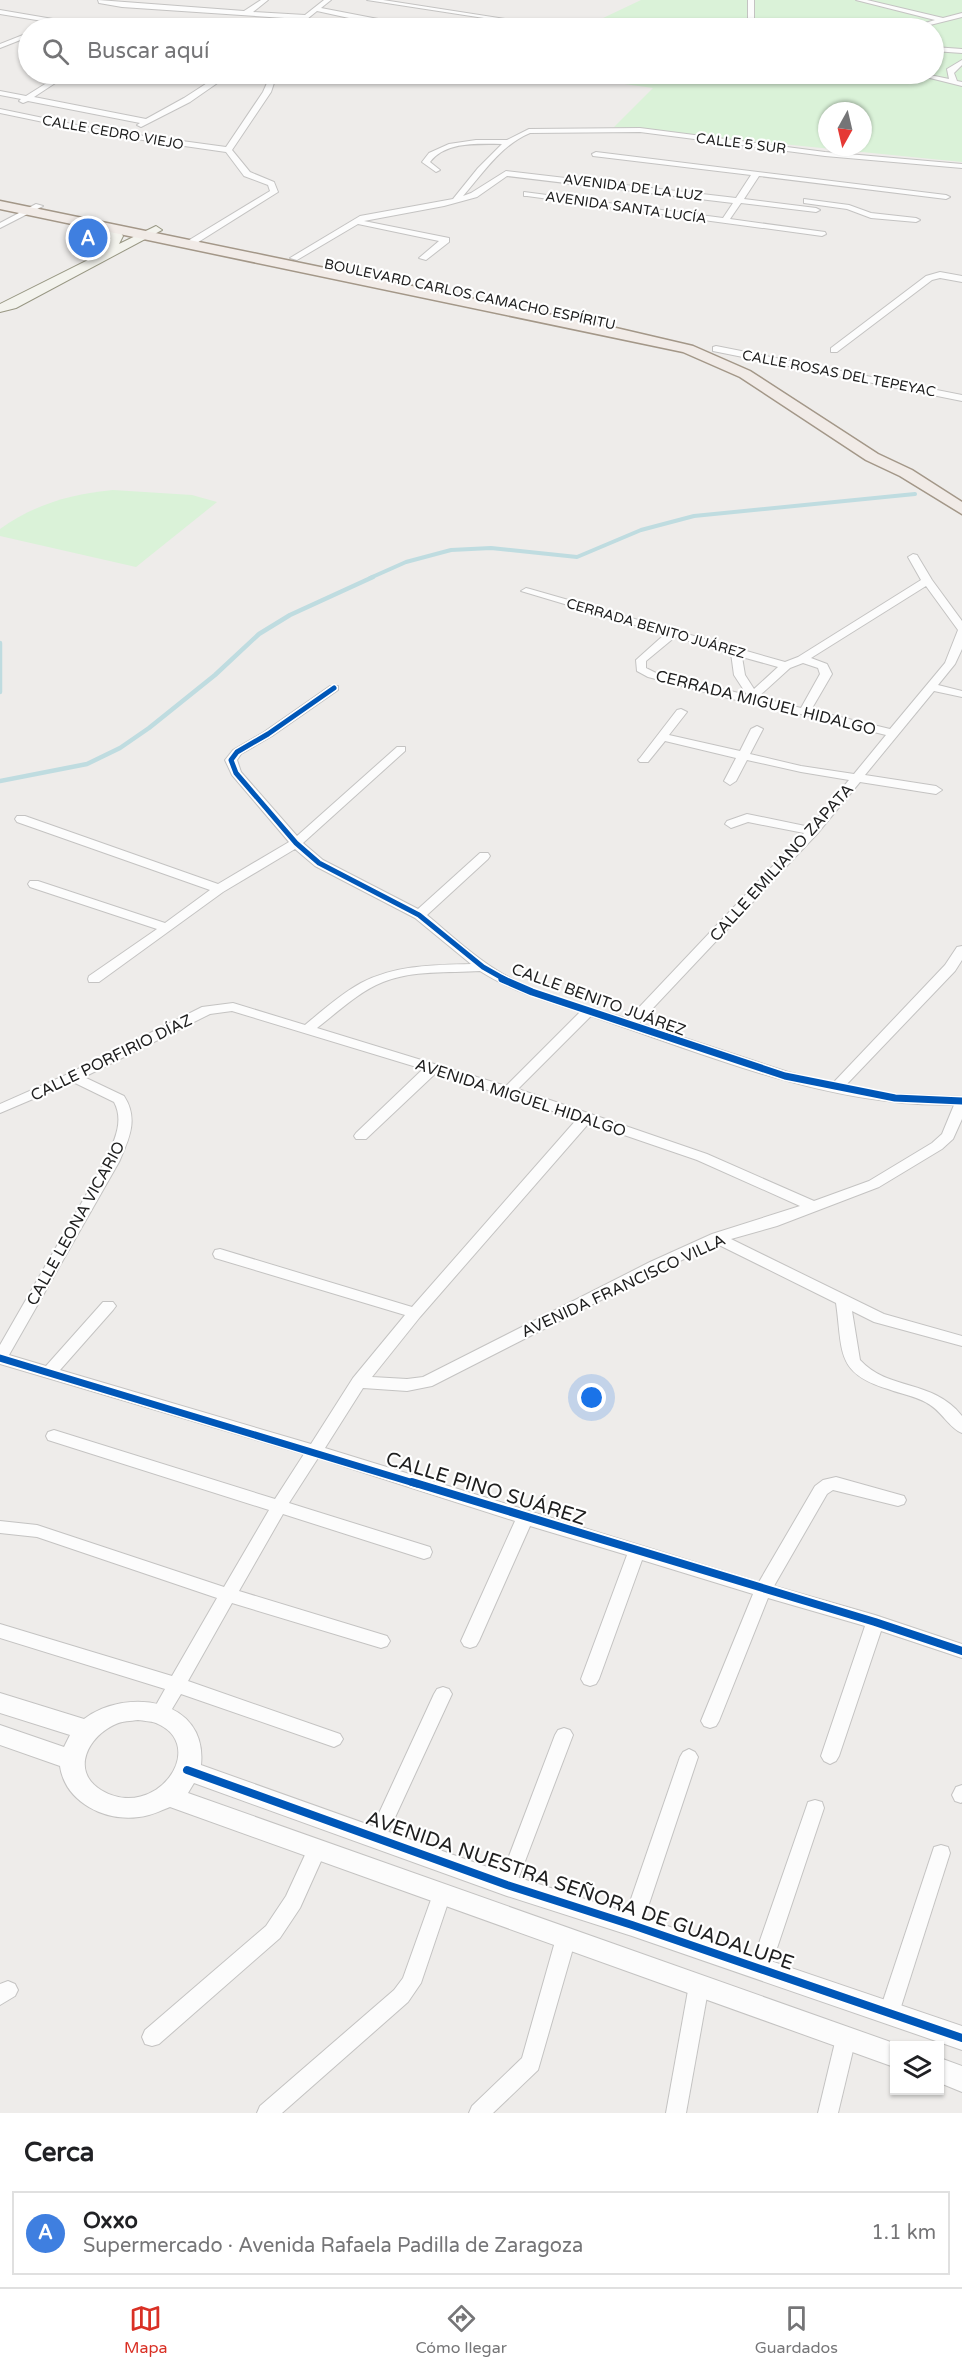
<!DOCTYPE html>
<html lang="es">
<head>
<meta charset="utf-8">
<style>
  body { margin:0; font-family:"Varela Round",sans-serif; background:#f2f2f2; color:#202124 }
  .controls { position:absolute; right:18px; bottom:18px; display:grid; overflow:hidden; border-radius:0px; box-shadow:0 2px 4px #0004 }
  .controls button { width:54px; height:54px; display:grid; place-items:center; padding:0; border:0; border-bottom:2px solid #e0e0e0; background:#fff; color:#202124; font:30px sans-serif }
  .compass { position:absolute; left:818px; top:102px; width:54px; height:54px; border-radius:50%; background:#fff; box-shadow:0 2px 4px #0004; rotate:188deg }
  .you { position:absolute; left:592px; top:1398px; width:21px; height:21px; margin:-15px; border:4px solid #fff; border-radius:50%; background:#1a73e8; box-shadow:0 0 0 9px #1a73e833 }
  .badge { display:grid; place-items:center; width:39px; height:39px; border-radius:50%; background:#d93025; color:#fff; font-size:20px; font-weight:700 }
  .pin { position:absolute; translate:-50% -50%; border:3px solid #fff; box-shadow:0 2px 6px #0006 }
  .list { margin:0; padding:0; list-style:none }
  h2 { display:flex; justify-content:space-between; align-items:center; height:78px; margin:0; padding:0 24px; font-size:26px }
  h2 small { font-size:20px; font-weight:400; color:#757577 }
  .list li { display:grid; grid-template-columns:39px 1fr auto; gap:18px; align-items:center; box-sizing:border-box; height:84px; margin:0 12px 12px; padding:0 12px; border:2px solid #e0e0e0; border-radius:0px }
  .list b { display:block; font-size:22px; white-space:nowrap }
  .list p { margin:0; font-size:20px; white-space:nowrap; color:#757577 }
  .list em { font-size:20px; font-style:normal; color:#757577 }
  .icon { flex:none; width:33px; height:33px; fill:none; stroke:currentColor; stroke-width:2; stroke-linecap:round; stroke-linejoin:round }
  .map { position:relative; flex:none; width:962px; height:2113px; overflow:hidden }
  .search { position:absolute; background:#fff; box-shadow:0 2px 4px #0004; left:18px; right:18px; top:18px; height:66px; display:flex; align-items:center; gap:15px; box-sizing:border-box; padding:0 21px; border-radius:33px; color:#757577; font-size:22px }
  .sheet { height:174px; background:#fff }
  nav { display:flex; justify-content:space-around; align-items:center; box-sizing:border-box; height:84px; border-top:2px solid #e0e0e0; background:#fff; font-size:16px; color:#757577 }
  nav a { display:grid; justify-items:center; gap:3px }
  nav .on { color:#d93025 }
  .map>svg:first-child { display:block }
  .park { fill:#daf2d8; fill-rule:evenodd }
  .lines { fill:none; stroke-linecap:round; stroke-linejoin:round }
  .stream-far1 { stroke:#bfdce0; stroke-width:4 }
  .stream { stroke:#bfdce0; stroke-width:4.5 }
  .minor-casing { stroke:#c4c3c2; stroke-width:2 }
  .tertiary-casing { stroke:#c4c3c2; stroke-width:2 }
  .secondary-casing { stroke:#989783; stroke-width:2 }
  .primary-casing { stroke:#a39788; stroke-width:3 }
  .minor { fill:#fcfcfc; fill-rule:evenodd }
  .tertiary { fill:#fcfcfc; fill-rule:evenodd }
  .secondary { fill:#f3f3ed; fill-rule:evenodd }
  .primary { fill:#f1ebe7; fill-rule:evenodd }
  .cycleway-far2-casing { stroke:#fff; stroke-width:8 }
  .cycleway-far1-casing { stroke:#fff; stroke-width:10 }
  .cycleway-casing { stroke:#fff; stroke-width:12 }
  .cycleway-far2 { stroke:#0057b8; stroke-width:5 }
  .cycleway-far1 { stroke:#0057b8; stroke-width:7 }
  .cycleway { stroke:#0057b8; stroke-width:8 }
  .labels { text-anchor:middle; stroke-width:4.5; stroke-linejoin:round; paint-order:stroke }
  .far-street-label { font-size:14px; fill:#202020; stroke:#fff }
  .street-label { font-size:16px; fill:#202020; stroke:#fff }
  .near-street-label { font-size:20px; fill:#202020; stroke:#fff }
</style>
</head>
<body>
<div class="map">
<svg width="962" height="2113" viewBox="0 0 962 2113">
  <rect width="100%" height="100%" fill="#eeecea"/>
  <g class="park">
    <path d="M641,0H962V162L614,127L653,88L553,74H934V28H582ZM827,111H863V147H827Z"/>
    <path d="M113,490L192,495L217,502L136,567L0,536V529C35,504 71,494 113,490Z"/>
  </g>
  <g class="lines">
    <polyline class="stream-far1" points="370,578 406,562 451,550 491,548 577,557 641,530 694,516 915,494"/>
    <g class="stream">
      <polyline points="0,643 0,692"/>
      <polyline points="0,781 87,764 120,748 149,728 215,675 259,634 290,615 373,577"/>
    </g>
    <defs>
      <g id="minor">
        <polygon points="98,0 244,11 261,0 268,0 253,12 305,15 324,0 331,0 321,8 404,24 427,23 430,25 404,28 356,19 346,28 340,28 349,18 317,11 296,28 289,28 300,19 122,7 99,3"/>
        <polygon points="367,0 383,0 562,28 549,28"/>
        <rect x="748" y="0" width="6" height="28"/>
        <polygon points="856,0 867,0 943,18 962,13 962,17 918,28 909,28 935,20"/>
        <polygon points="0,10 88,25 91,27 85,28 0,14"/>
        <polygon points="28,33 28,37 0,48 0,44"/>
        <polygon points="934,47 962,49 962,53 934,51"/>
        <polygon points="962,60 962,65 954,73 957,81 962,82 962,86 914,74 925,74 949,79 947,69"/>
        <polygon points="61,74 69,74 34,97 146,119 184,98 218,76 215,74 269,78 271,74 277,74 271,92 232,150 250,172 274,182 278,192 192,246 186,246 186,242 270,191 268,185 244,176 226,152 101,134 0,113 0,109 101,130 226,147 263,92 267,83 226,77 190,102 141,127 137,125 140,123 28,101 23,103 19,101 21,99 0,95 0,91 26,96"/>
        <path d="M640,128L825,152L962,164V168L825,156L640,132L530,133C501,145 483,173 463,196L471,193L506,171L736,198L751,175L593,156L592,154L596,152L946,195L950,197L946,199L759,176L744,199L816,208L820,210L816,212L741,203L730,219L825,232L826,234L822,236L527,196H524V192L723,218L733,203L507,176L477,197L444,206L364,221L449,238V242L426,260L419,258L439,241L358,224L297,260L290,258L360,216L453,199L478,168L502,144C479,144 446,141 430,162L440,170L436,172L422,162L429,153L449,144L476,140H507L529,129Z"/>
        <polygon points="804,199 849,205 871,213 916,218 920,220 916,222 871,218 847,209 804,203"/>
        <polygon points="36,204 43,206 0,228 0,223"/>
        <polygon points="940,272 962,276 962,282 940,278 932,280 837,352 831,352 831,348 926,276"/>
        <polygon points="716,346 962,395 962,401 713,351 713,347"/>
        <path d="M913,554L917,555L932,580L962,621V649L955,664L938,685L962,691V697L934,691L865,775L936,786L942,790L936,794L860,782L817,834L639,1023L788,1072L833,1083L945,965L957,947L962,946V960L955,971L846,1085L895,1094L962,1097V1119L953,1139L942,1149L879,1187L777,1226L731,1239L884,1314L962,1336V1346L874,1322L852,1311L860,1360C888,1391 933,1379 962,1416V1433C950,1429 941,1410 927,1403C915,1396 901,1394 888,1389C835,1373 843,1351 836,1303L717,1244L660,1270L432,1386L407,1391L363,1388L325,1448L759,1582L815,1486L823,1480L836,1477L904,1496L906,1500L904,1504L898,1506L833,1490L827,1494L774,1586L875,1615L962,1644V1658L881,1631L839,1756L836,1761L830,1764L824,1761L821,1756L865,1626L768,1598L719,1721L716,1726L710,1728L704,1726L701,1721L753,1594L642,1560L599,1679L596,1684L590,1686L584,1684L581,1679L627,1555L530,1526L479,1641L476,1646L470,1648L464,1646L461,1641L515,1521L318,1458L289,1503L430,1547L432,1552L430,1557L424,1559L283,1514L239,1591L387,1636L390,1641L387,1646L381,1648L232,1603L188,1681L340,1734L343,1739L340,1744L334,1747L181,1694L166,1719L160,1721L154,1719L151,1714L165,1689L0,1638V1624L172,1676L217,1598L37,1537L0,1533V1521L37,1525L224,1587L269,1510L48,1440L46,1436L48,1432L54,1430L275,1499L304,1454L0,1364V1345L105,1162C113,1143 125,1122 114,1102L73,1082L0,1113V1104L68,1074L202,1007L233,1003L305,1025C323,1010 341,994 361,983C395,965 434,965 471,964L415,918L315,866L295,849L223,892L99,982H89L88,979L89,976L157,929L30,887L28,884L30,881H38L165,923L210,890L17,822L15,819L17,816H25L218,884L289,842L232,775L225,760L233,750L264,732L330,686H338V690L272,736L241,754L237,760L241,772L297,836L397,747H405V751L303,843L323,860L418,909L480,853H488L490,856L488,859L427,915C451,935 475,958 503,974C540,996 587,1006 628,1019L804,833L748,822L731,828L725,824L727,821L747,814L810,827L849,780L801,772L747,760L736,781L730,785L724,781L736,758L665,741L648,762H640L638,760L640,758L677,710L681,709L687,712L669,735L740,751L751,729L757,726L763,729L750,754L801,766L854,774L886,735L752,702L748,703L648,677L637,671L636,660L665,634L521,591L526,588L530,589L785,662L798,657L921,580L908,557ZM926,586L958,630L945,663L890,729L811,710L832,674L827,664L811,658ZM675,637L731,653L734,675L747,695L656,673L646,668V661ZM742,657L778,667L754,689L745,675ZM803,663L818,668L820,674L801,708L758,697L790,668ZM480,971C511,991 546,1001 580,1012L506,1086L317,1028C338,1012 358,992 383,982C413,970 448,973 480,971ZM232,1011L423,1069L356,1133L354,1136L356,1139H366L436,1073L577,1119L412,1307L220,1249L215,1250L213,1254L215,1258L405,1315L353,1378L311,1444L60,1370L113,1310L116,1306L113,1302H103L46,1366L9,1355L119,1162C129,1139 139,1119 124,1096L84,1077L210,1014ZM591,1016C690,1049 790,1091 895,1102C914,1105 935,1104 954,1105L942,1134L932,1143L869,1181L814,1201L707,1154L518,1089ZM589,1123L697,1160L800,1206L712,1234L650,1262L423,1377L407,1379L372,1377L420,1317Z"/>
        <polygon points="443,1687 449,1689 452,1694 386,1837 384,1843 377,1845 370,1843 368,1837 434,1694 437,1689"/>
        <polygon points="564,1728 570,1730 573,1735 516,1885 514,1891 507,1893 500,1891 498,1885 555,1735 558,1730"/>
        <polygon points="689,1749 695,1752 698,1757 642,1925 639,1931 632,1934 625,1931 622,1925 680,1757 683,1752"/>
        <polygon points="962,1785 962,1802 961,1803 955,1801 952,1795 956,1787"/>
        <polygon points="815,1800 822,1802 824,1808 770,1969 767,1975 760,1978 753,1975 750,1969 806,1808 808,1802"/>
        <polygon points="317,1842 324,1844 326,1850 300,1908 280,1938 159,2044 152,2046 145,2044 142,2037 145,2030 266,1926 286,1896 310,1844"/>
        <polygon points="941,1845 948,1847 950,1853 899,2013 896,2019 889,2022 882,2019 879,2013 932,1853 934,1847"/>
        <polygon points="442,1886 449,1888 451,1894 421,1983 408,2002 282,2113 257,2113 260,2106 394,1990 403,1978 433,1894 435,1888"/>
        <polygon points="566,1929 573,1932 576,1938 538,2070 493,2113 469,2113 472,2106 522,2058 556,1938 559,1932"/>
        <polygon points="699,1976 706,1979 709,1985 686,2113 666,2113 689,1985 692,1979"/>
        <polygon points="8,1981 15,1984 18,1990 15,1996 0,2005 0,1984"/>
        <polygon points="846,2029 853,2031 856,2038 838,2113 818,2113 836,2038 839,2031"/>
      </g>
      <g id="tertiary">
        <path d="M0,1693L84,1719C126,1687 208,1698 201,1765L507,1874L632,1914L962,2026V2050L632,1936L507,1896L194,1783L188,1793L902,2046H894V2067L170,1807C160,1811 150,1816 139,1817C105,1822 65,1802 60,1766L0,1745V1725L64,1747L70,1735L0,1713ZM138,1720C144,1721 150,1721 156,1723C210,1745 156,1823 101,1790C70,1771 88,1736 116,1724C122,1721 131,1721 138,1720Z"/>
        <polygon points="940,2058 962,2066 962,2092 940,2083"/>
      </g>
      <polygon id="secondary" points="91,221 121,233 123,236 119,244 152,228 156,226 162,230 16,308 0,312 0,304 100,254 93,251 111,238 87,227 85,225"/>
      <polygon id="primary" points="0,201 616,328 693,346 750,371 878,454 912,470 962,502 962,514 900,476 866,460 740,377 683,352 0,209"/>
    </defs>
    <use href="#minor" class="minor-casing"/>
    <use href="#tertiary" class="tertiary-casing"/>
    <use href="#secondary" class="secondary-casing"/>
    <use href="#primary" class="primary-casing"/>
    <use href="#minor" class="minor"/>
    <use href="#tertiary" class="tertiary"/>
    <use href="#secondary" class="secondary"/>
    <use href="#primary" class="primary"/>
    <defs>
      <polyline id="cycleway-far2" points="334,688 268,734 237,752 231,760 236,773 296,843 319,863 419,915 483,967 506,980"/>
      <g id="cycleway-far1">
        <polyline points="502,979 532,992 785,1076 895,1098 962,1101"/>
        <polyline points="0,1358 417,1484"/>
      </g>
      <g id="cycleway">
        <polyline points="412,1482 875,1622 962,1651"/>
        <polyline points="187,1770 507,1885 632,1925 962,2038"/>
      </g>
    </defs>
    <use href="#cycleway-far2" class="cycleway-far2-casing"/>
    <use href="#cycleway-far1" class="cycleway-far1-casing"/>
    <use href="#cycleway" class="cycleway-casing"/>
    <use href="#cycleway-far2" class="cycleway-far2"/>
    <use href="#cycleway-far1" class="cycleway-far1"/>
    <use href="#cycleway" class="cycleway"/>
  </g>
  <g class="labels">
    <g class="far-street-label">
      <text transform="translate(113 132) rotate(10)" y="5">CALLE CEDRO VIEJO</text>
      <text transform="translate(741 143) rotate(7)" y="5">CALLE 5 SUR</text>
      <text transform="translate(633 187) rotate(7)" y="5">AVENIDA DE LA LUZ</text>
      <text transform="translate(626 207) rotate(8)" y="5">AVENIDA SANTA LUCÍA</text>
      <text transform="translate(470 294) rotate(12)" y="5">BOULEVARD CARLOS CAMACHO ESPÍRITU</text>
      <text transform="translate(839 373) rotate(11)" y="5">CALLE ROSAS DEL TEPEYAC</text>
      <text transform="translate(656 628) rotate(16)" y="5">CERRADA BENITO JUÁREZ</text>
    </g>
    <g class="street-label">
      <text transform="translate(766 702) rotate(14)" y="6">CERRADA MIGUEL HIDALGO</text>
      <text transform="translate(781 862) rotate(-48)" y="6">CALLE EMILIANO ZAPATA</text>
      <text transform="translate(599 999) rotate(20)" y="6">CALLE BENITO JUÁREZ</text>
      <text transform="translate(111 1057) rotate(-26)" y="6">CALLE PORFIRIO DÍAZ</text>
      <text transform="translate(521 1097) rotate(18)" y="6">AVENIDA MIGUEL HIDALGO</text>
      <text transform="translate(75 1223) rotate(-61)" y="6">CALLE LEONA VICARIO</text>
      <text transform="translate(623 1285) rotate(-25)" y="6">AVENIDA FRANCISCO VILLA</text>
    </g>
    <g class="near-street-label">
      <text transform="translate(486 1488) rotate(17)" y="7">CALLE PINO SUÁREZ</text>
      <text transform="translate(580 1890) rotate(19)" y="7">AVENIDA NUESTRA SEÑORA DE GUADALUPE</text>
    </g>
  </g>
</svg>
<div class="controls">
<button><svg class="icon" aria-label="layers" viewBox="0 0 24 24"><path d="M12 4l9 5-9 5-9-5zM3 14l9 5 9-5"/></svg></button>
</div>
<svg class="compass" viewBox="-18 -18 36 36"><path d="M0-13l5 13h-10z" fill="#e53935"/><path d="M0 13l5-13h-10z" fill="#757577"/></svg>
<div class="you"></div>
<div class="pin badge" style="left:88px;top:238px;background:#3f7fe0">A</div>
<div class="search"><svg class="icon" aria-label="search" viewBox="0 0 24 24"><circle cx="10" cy="10" r="6"/><path d="M15 15l6 6"/></svg>Buscar aquí</div>
</div>
<section class="sheet">
<h2>Cerca<small></small></h2>
<ul class="list">
<li><span class="badge" style="background:#3f7fe0">A</span><div><b>Oxxo</b><p>Supermercado · Avenida Rafaela Padilla de Zaragoza</p></div><em>1.1 km</em></li>
</ul>
</section>
<nav>
<a class="on"><svg class="icon" aria-label="map" viewBox="0 0 24 24"><path d="M3 6l6-2 6 2 6-2v14l-6 2-6-2-6 2zM9 4v14M15 6v14"/></svg>Mapa</a>
<a><svg class="icon" aria-label="directions" viewBox="0 0 24 24"><path d="M12 3l9 9-9 9-9-9zM9 14v-3h6M13 9l2 2-2 2"/></svg>Cómo llegar</a>
<a><svg class="icon" aria-label="saved" viewBox="0 0 24 24"><path d="M7 4h10v16l-5-4-5 4z"/></svg>Guardados</a>
</nav>
</body>
</html>
